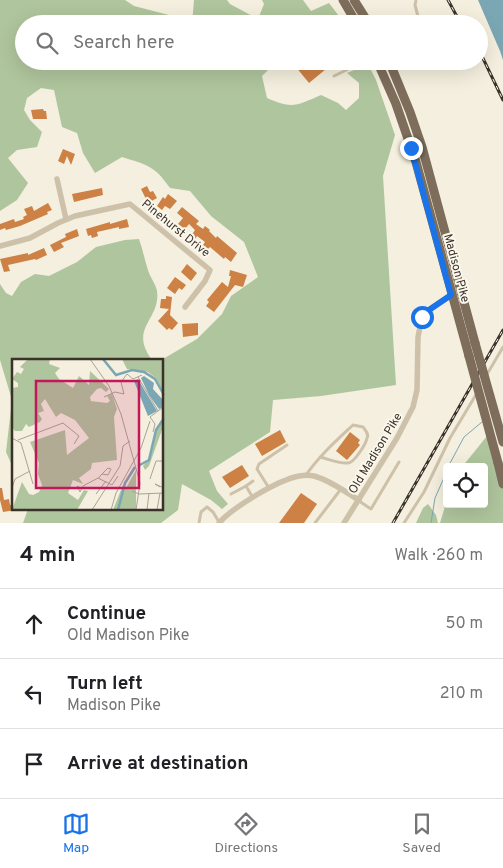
<!DOCTYPE html>
<html lang="en">
<head>
<meta charset="utf-8">
<style>
  body { margin:0; font-family:Overpass,sans-serif; background:#f6f6f6; color:#202124 }
  .controls { position:absolute; right:15px; bottom:15px; display:grid; overflow:hidden; border-radius:5px; box-shadow:0 5px 20px #0002 }
  .controls button { width:45px; height:45px; display:grid; place-items:center; padding:0; border:0; border-bottom:1px solid #e0e0e0; background:#fff; color:#202124; font:25px sans-serif }
  .stop { position:absolute; width:15px; height:15px; margin:-11px; border:4px solid #1a73e8; border-radius:50%; background:#fff }
  .stop.end { background:#1a73e8; border-color:#fff; box-shadow:0 1px 5px #0008 }
  .list { margin:0; padding:0; list-style:none }
  h2 { display:flex; justify-content:space-between; align-items:center; height:65px; margin:0; padding:0 20px; font-size:21px }
  h2 small { font-size:16px; font-weight:400; color:#757577 }
  .list li { display:grid; grid-template-columns:32px 1fr auto; gap:15px; align-items:center; box-sizing:border-box; height:70px; padding:0 20px; border-top:1px solid #e0e0e0 }
  .list b { display:block; font-size:19px; white-space:nowrap }
  .list p { margin:0; font-size:16px; white-space:nowrap; color:#757577 }
  .list em { font-size:16px; font-style:normal; color:#757577 }
  .icon { flex:none; width:28px; height:28px; fill:none; stroke:currentColor; stroke-width:2; stroke-linecap:round; stroke-linejoin:round }
  .map { position:relative; flex:none; width:503px; height:523px; overflow:hidden }
  .search { position:absolute; background:#fff; box-shadow:0 5px 20px #0002; left:15px; right:15px; top:15px; height:55px; display:flex; align-items:center; gap:12px; box-sizing:border-box; padding:0 18px; border-radius:28px; color:#757577; font-size:19px }
  .sheet { height:275px; background:#fff }
  nav { display:flex; justify-content:space-around; align-items:center; box-sizing:border-box; height:70px; border-top:1px solid #e0e0e0; background:#fff; font-size:14px; color:#757577 }
  nav a { display:grid; justify-items:center; gap:2px }
  nav .on { color:#1a73e8 }
  .map>svg:first-child { display:block }
  .green { fill:#afc59d }
  .water { fill:#7ba6b4 }
  .lines { fill:none; stroke-linecap:round; stroke-linejoin:round }
  .stream { stroke:#7ba6b4; stroke-width:1 }
  .building { fill:#cd8144 }
  .lane { stroke:#cec1a9; stroke-width:3 }
  .street { stroke:#cec1a9; stroke-width:5.5 }
  .primary { stroke:#7d6d5a; stroke-width:9 }
  .rail-casing { stroke:#3a3229; stroke-width:3 }
  .rail { stroke:#fbf7ec; stroke-width:1; stroke-dasharray:4; stroke-linecap:butt }
  .primary-bridge { stroke:#7d6d5a; stroke-width:9 }
  .route { stroke:#1a73e8; stroke-width:6 }
  .labels { text-anchor:middle; stroke-width:4; stroke-linejoin:round; paint-order:stroke }
  .street-label { font-size:12px; fill:#3a3229; stroke:#fbf7ec }
  .inset-river { fill:none; stroke:#7ba6b4; stroke-width:2.5 }
  .inset-road { fill:none; stroke:#aaa396; stroke-width:1 }
  .view { fill:#c2185b; fill-opacity:0.15; stroke:#c2185b; stroke-width:2.5 }
  .inset-edge { fill:none; stroke:#3a3229; stroke-width:2.5 }
</style>
</head>
<body>
<div class="map">
<svg width="503" height="523" viewBox="0 0 503 523">
  <rect width="100%" height="100%" fill="#f4efde"/>
  <g class="green">
    <path d="M0,0H125L134,6L169,15L174,24H24V61H277L262,76L267,98C292,109 296,106 321,95L338,103L346,110L359,98V83L347,73L368,64L376,80L395,135L383,176L396,385L321,396L273,400L270,432L209,471L217,491L228,504L222,509L211,500L182,484L178,510L161,523H23L28,509H162V360H14V470L6,452L12,400L0,360V284L6,293L12,296L21,282L35,274L49,276L77,262L96,247L125,240L139,239C143,250 145,262 149,273C151,278 156,285 157,291C161,320 128,328 152,360L163,359L197,339L222,314L231,296L258,277L244,242L211,216L190,191L170,188C154,165 147,165 122,157L95,173L83,153L77,133L62,127L54,90L41,88L27,98L24,110L30,120L42,132L37,147L17,150L8,158L28,183L17,200L0,211Z"/>
    <polygon points="194,0 227,0 230,4 258,19 264,4 262,0 303,0 311,11 329,3 345,24 192,24"/>
    <polygon points="487,436 503,484 503,523 440,523 447,500 447,504 484,504 484,467 462,467"/>
    <polygon points="428,504 436,515 438,523 416,523 423,508"/>
  </g>
  <polygon class="water" points="478,0 503,0 503,60 500,51"/>
  <g class="lines">
    <g class="stream">
      <polyline points="448,467 464,437 482,422"/>
      <polyline points="431,523 435,498 447,471"/>
    </g>
  </g>
  <g class="building">
    <polygon points="291,61 320,61 326,69 309,83"/>
    <polygon points="43,109 44,111 46,111 47,119 33,119 31,110"/>
    <polygon points="63,149 75,154 71,165 67,156 64,164 58,161"/>
    <polygon points="147,186 150,192 153,191 157,198 148,203 141,189"/>
    <polygon points="102,188 103,195 74,202 72,194"/>
    <polygon points="168,194 177,201 170,209 165,206 162,210 157,206 163,197 165,199"/>
    <polygon points="48,203 52,210 47,212 48,214 20,226 6,230 5,228 0,230 0,224 14,219 15,222 24,219 23,217 27,215 24,209 32,206 34,211"/>
    <polygon points="182,207 199,221 196,224 203,229 205,226 210,230 209,231 216,238 217,236 237,253 231,262 225,257 224,259 210,247 208,249 203,245 205,242 197,236 195,239 191,236 195,230 189,224 185,229 178,224 183,218 177,213"/>
    <polygon points="127,219 129,227 119,229 119,227 97,232 98,236 92,238 91,235 88,236 86,229 110,222 110,224"/>
    <polygon points="77,229 79,236 61,243 64,247 54,252 50,245 66,237 65,234"/>
    <polygon points="44,248 47,255 36,260 35,259 8,265 10,271 4,272 0,259 28,253 28,255"/>
    <polygon points="187,264 197,273 191,281 181,272"/>
    <polygon points="230,270 247,275 243,287 235,285 214,312 206,306 209,302 207,300 222,282 228,287 231,276 229,276"/>
    <polygon points="175,277 186,285 182,290 179,288 175,294 167,288"/>
    <polygon points="166,296 172,297 170,315 178,323 172,330 169,328 167,330 158,321 169,309 160,308 161,299 166,299"/>
    <polygon points="198,323 198,335 183,337 182,324"/>
    <polygon points="280,430 286,442 262,456 255,444"/>
    <polygon points="350,432 360,440 358,443 360,445 347,460 336,451"/>
    <polygon points="242,465 249,476 230,488 222,477"/>
    <polygon points="0,488 2,488 4,500 9,499 10,505 13,504 15,510 3,512 0,500"/>
    <polygon points="301,493 317,504 304,523 279,523"/>
  </g>
  <g class="lines">
    <g class="lane">
      <polyline points="416,0 415,5 420,24"/>
      <polyline points="422,61 425,63 429,61"/>
      <polyline points="334,76 365,61"/>
      <polyline points="486,376 503,347"/>
      <path d="M306,475C319,456 336,441 353,425L363,427C366,431 369,434 367,438C366,444 354,463 348,463C340,464 328,459 320,457"/>
      <polyline points="246,486 253,481"/>
      <polyline points="269,488 257,469 259,464 287,445"/>
      <polyline points="231,494 246,486 253,498"/>
      <polyline points="359,501 371,509 399,462"/>
      <polyline points="199,523 201,512 207,507 213,512 219,522"/>
      <polyline points="315,523 341,489"/>
      <polyline points="404,523 424,492 450,438 477,393"/>
    </g>
    <g class="street">
      <polyline points="57,179 66,219"/>
      <polyline points="0,246 30,238 58,223 75,216 130,204 210,270 205,281 185,307"/>
      <path d="M219,523C233,507 278,480 299,476C304,475 309,475 314,476C330,480 345,492 359,500"/>
      <polyline points="344,523 397,438 413,407 417,390 418,337 422,317 426,312 453,294"/>
    </g>
    <g class="primary">
      <polyline points="343,0 357,24"/>
      <polyline points="354,0 369,24"/>
      <polyline points="377,61 396,104 416,162 469,356"/>
      <polyline points="389,61 410,112 422,147 475,343"/>
      <polyline points="498,463 503,484"/>
    </g>
    <defs>
      <g id="rail">
        <polyline points="448,0 461,24"/>
        <polyline points="479,50 503,100"/>
        <polyline points="393,523 503,330"/>
      </g>
    </defs>
    <use href="#rail" class="rail-casing"/>
    <use href="#rail" class="rail"/>
    <g class="primary-bridge">
      <polyline points="475,343 503,442"/>
      <polyline points="469,356 498,463"/>
    </g>
  </g>
  <g class="lines">
    <polyline class="route" points="411,148 451,295 426,312 422,317"/>
  </g>
  <g class="labels">
    <g class="street-label">
      <text transform="translate(176 228) rotate(39)" y="4">Pinehurst Drive</text>
      <text transform="translate(457 268) rotate(75)" y="4">Madison Pike</text>
      <text transform="translate(375 453) rotate(-59)" y="4">Old Madison Pike</text>
    </g>
  </g>
  <g transform="translate(12 359)">
    <rect width="151" height="151" fill="#f4efde"/>
    <path d="M16,0H38L37,5L48,9L43,14L47,20L61,29L67,17L77,26L78,12L97,30L94,33L89,29L85,30L78,38L79,42L95,44L98,42L95,37L100,35L105,50L102,58L105,101L80,104L79,110L67,119L71,125L61,121L56,134L66,141L72,131L76,132L65,151H0L10,123L17,135L21,136L27,133L30,126L26,115L27,104L18,83L53,71L55,96L77,79L63,61L49,54L44,58L33,40L29,45L32,52L26,54L30,60L28,63L17,68L14,65L10,72H3L0,68V29L6,28V24L0,20L5,13L9,15L12,10L8,8ZM110,0H151V33L144,19L136,13L115,10ZM151,61V68L137,107L133,111L131,107L138,99L144,72ZM124,111V151H101L111,126L114,129Z" fill="#afc59d"/>
    <path d="M132,17L142,24L141,30L151,41V48L147,50L137,36L129,19ZM126,20L145,52L136,57L122,22Z" fill="#7ba6b4"/>
    <path class="inset-river" d="M91,0L104,16L120,11L132,13L143,20L152,36M126,107L137,101L144,71L152,59M106,151L113,124L123,108"/>
    <path class="inset-road" d="M78,0L97,27L109,55L128,124L124,151M126,18L146,52M92,38L103,33L112,35L109,23L115,15L121,20L130,16M141,73L143,65L138,58L150,49M0,79L9,84L21,125M6,81L51,64L67,77L62,85M87,119L88,117L96,109L99,110L96,116L90,115M138,120L144,102H152M148,128L143,125L152,129M0,129L3,120L18,112M69,129L65,127L68,133L71,127L86,119L100,126L106,117M120,132L127,135L152,134M84,135L94,122M80,151L108,107L111,87L118,82M99,151L104,134L129,89L138,62M135,151L137,134M145,151L148,134"/>
    <path class="view" d="M24,22H127V129H24Z"/>
    <rect width="151" height="151" class="inset-edge"/>
  </g>
</svg>
<div class="controls">
<button><svg class="icon" aria-label="locate" viewBox="0 0 24 24"><circle cx="12" cy="12" r="6"/><path d="M12 2v4M12 18v4M2 12h4M18 12h4"/></svg></button>
</div>
<div class="stop" style="left:422px;top:317px"></div>
<div class="stop end" style="left:411px;top:148px"></div>
<div class="search"><svg class="icon" aria-label="search" viewBox="0 0 24 24"><circle cx="10" cy="10" r="6"/><path d="M15 15l6 6"/></svg>Search here</div>
</div>
<section class="sheet">
<h2>4 min<small>Walk · 260 m</small></h2>
<ul class="list">
<li><svg class="icon" aria-label="ahead" viewBox="0 0 24 24"><path d="M12 20V5M6 11l6-6 6 6"/></svg><div><b>Continue</b><p>Old Madison Pike</p></div><em>50 m</em></li>
<li><svg class="icon" aria-label="left" viewBox="0 0 24 24"><path d="M17 20v-9H6M10 6l-5 5 5 5"/></svg><div><b>Turn left</b><p>Madison Pike</p></div><em>210 m</em></li>
<li><svg class="icon" aria-label="arrive" viewBox="0 0 24 24"><path d="M6 21V4h12l-3 4 3 4H6"/></svg><div><b>Arrive at destination</b></div></li>
</ul>
</section>
<nav>
<a class="on"><svg class="icon" aria-label="map" viewBox="0 0 24 24"><path d="M3 6l6-2 6 2 6-2v14l-6 2-6-2-6 2zM9 4v14M15 6v14"/></svg>Map</a>
<a><svg class="icon" aria-label="directions" viewBox="0 0 24 24"><path d="M12 3l9 9-9 9-9-9zM9 14v-3h6M13 9l2 2-2 2"/></svg>Directions</a>
<a><svg class="icon" aria-label="saved" viewBox="0 0 24 24"><path d="M7 4h10v16l-5-4-5 4z"/></svg>Saved</a>
</nav>
</body>
</html>
